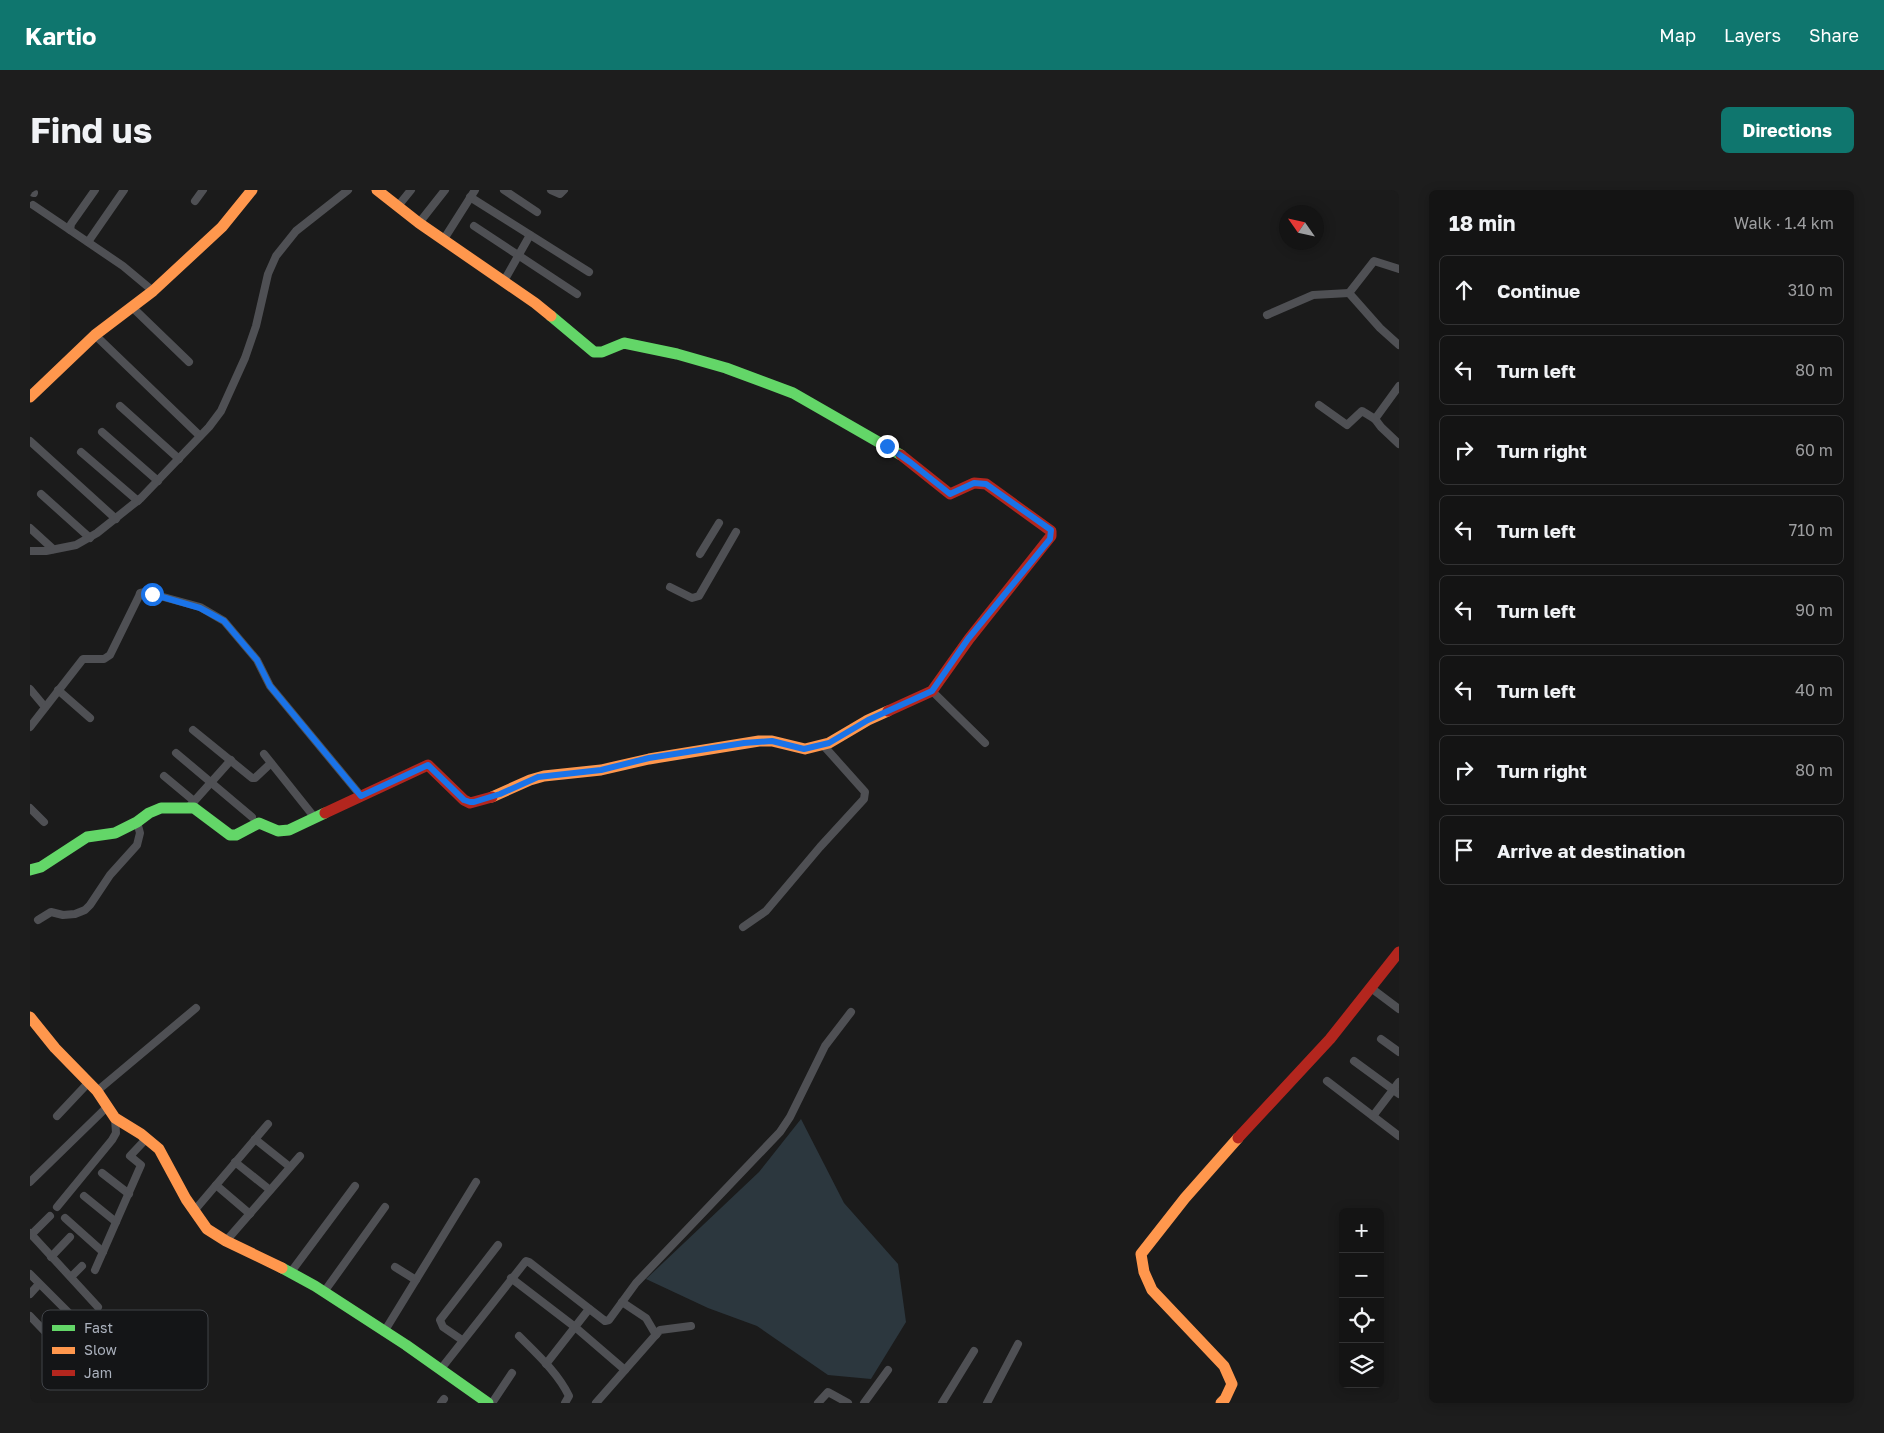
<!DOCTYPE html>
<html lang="en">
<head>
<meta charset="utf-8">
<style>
  body { margin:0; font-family:"Golos Text",sans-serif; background:#1d1d1d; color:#f1f3f6 }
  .controls { position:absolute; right:15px; bottom:15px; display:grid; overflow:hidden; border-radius:8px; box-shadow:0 2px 12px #0003 }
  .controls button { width:45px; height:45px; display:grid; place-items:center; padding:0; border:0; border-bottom:1px solid #333334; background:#141414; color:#f1f3f6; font:25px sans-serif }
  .compass { position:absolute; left:1249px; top:15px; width:45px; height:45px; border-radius:50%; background:#141414; box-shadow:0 2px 12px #0003; rotate:304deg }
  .stop { position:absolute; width:15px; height:15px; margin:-11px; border:4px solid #1a73e8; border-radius:50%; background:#fff }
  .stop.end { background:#1a73e8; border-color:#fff; box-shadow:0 1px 5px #0008 }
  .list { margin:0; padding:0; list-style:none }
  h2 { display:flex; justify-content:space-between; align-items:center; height:65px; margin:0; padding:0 20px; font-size:21px }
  h2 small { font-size:16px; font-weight:400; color:#9d9ea0 }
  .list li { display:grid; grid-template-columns:32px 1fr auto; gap:15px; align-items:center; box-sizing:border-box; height:70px; margin:0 10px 10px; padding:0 10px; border:1px solid #333334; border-radius:8px }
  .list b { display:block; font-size:19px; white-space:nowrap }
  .list em { font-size:16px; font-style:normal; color:#9d9ea0 }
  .icon { flex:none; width:28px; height:28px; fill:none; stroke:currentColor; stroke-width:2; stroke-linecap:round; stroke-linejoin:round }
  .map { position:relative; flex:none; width:1369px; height:1213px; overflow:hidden; border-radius:8px }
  header { display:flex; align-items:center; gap:30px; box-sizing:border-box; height:70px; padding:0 25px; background:#0f766e; color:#fff }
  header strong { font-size:24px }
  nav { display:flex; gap:28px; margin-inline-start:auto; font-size:18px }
  .intro { display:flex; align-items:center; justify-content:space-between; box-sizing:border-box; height:120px; padding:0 30px }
  h1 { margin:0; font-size:35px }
  .button { padding:12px 22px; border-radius:8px; background:#0f766e; color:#fff; font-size:18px; font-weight:700 }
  main { display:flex; gap:30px; padding:0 30px }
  aside { flex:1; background:#141414; border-radius:8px; box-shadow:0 2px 12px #0003 }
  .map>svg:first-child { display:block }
  .water { fill:#2c373e }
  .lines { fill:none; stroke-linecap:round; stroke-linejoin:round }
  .street { stroke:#4f5054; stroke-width:8 }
  .fast { stroke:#63d668; stroke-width:11 }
  .slow { stroke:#ff974d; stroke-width:11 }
  .jam { stroke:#b3261e; stroke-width:11 }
  .route { stroke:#1a73e8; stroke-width:6 }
  .key { fill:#141517; stroke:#414449; stroke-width:1 }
  .key-label { font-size:14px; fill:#abb1bd }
</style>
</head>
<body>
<header>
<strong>Kartio</strong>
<nav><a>Map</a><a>Layers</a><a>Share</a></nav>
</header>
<div class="intro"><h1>Find us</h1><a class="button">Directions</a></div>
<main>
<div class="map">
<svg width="1369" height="1213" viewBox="0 0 1369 1213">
  <rect width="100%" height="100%" fill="#1b1b1b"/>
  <polygon class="water" points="771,929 814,1013 868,1074 876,1132 841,1189 798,1185 727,1136 678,1118 616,1089 729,982"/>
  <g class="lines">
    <g class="street">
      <polyline points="65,0 41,34 40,40 93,76 123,101"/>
      <polyline points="474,0 507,22"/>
      <polyline points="521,0 530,4 534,0"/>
      <polyline points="0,2 4,3"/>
      <polyline points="440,7 559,82"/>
      <polyline points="165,11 173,0"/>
      <polyline points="3,15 40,40"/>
      <polyline points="368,16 381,0"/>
      <polyline points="389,33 415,0"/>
      <polyline points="444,36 547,104"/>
      <polyline points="414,49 445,0"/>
      <polyline points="58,52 94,0"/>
      <polyline points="1369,79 1344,71 1319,103 1350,138 1369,155"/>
      <polyline points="474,91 500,45"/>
      <polyline points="102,117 159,172"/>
      <polyline points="1237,125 1283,105 1319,103"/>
      <polyline points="65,145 170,246"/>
      <polyline points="1369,196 1345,229 1351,237 1369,254"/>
      <polyline points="1289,215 1317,235 1332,221 1345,229"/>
      <polyline points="90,216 149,269"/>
      <polyline points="72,242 128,291"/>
      <polyline points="0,251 86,329"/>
      <polyline points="51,262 108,311"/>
      <polyline points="11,304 60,348"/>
      <polyline points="0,338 23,359"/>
      <polyline points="0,361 16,361 46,355 67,343 111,308 179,237 191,221 215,168 226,136 238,84 246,66 266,41 318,0"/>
      <polyline points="670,364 689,333"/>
      <polyline points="640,397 662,408 669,406 706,342"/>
      <polyline points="0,499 15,517"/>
      <polyline points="28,500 60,528"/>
      <polyline points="902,501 955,553"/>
      <polyline points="0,537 53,469 74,469 80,465 109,406 110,403 115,402 170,417 194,431 227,470 240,496 331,606"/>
      <polyline points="163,540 222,588 225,588 241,573"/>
      <polyline points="146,563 222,627"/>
      <polyline points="234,564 285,628"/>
      <polyline points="134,586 164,611"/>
      <polyline points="159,617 201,570"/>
      <polyline points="0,618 14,632"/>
      <polyline points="8,730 21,722 33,725 45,724 55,720 60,715 80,685 107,655 110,643 107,632"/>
      <polyline points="713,737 736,721 790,657 834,609 835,602 793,555"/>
      <polyline points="1341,798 1369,819"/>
      <polyline points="1351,849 1369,862"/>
      <polyline points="1324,871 1369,904"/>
      <polyline points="1297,891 1369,946"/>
      <polyline points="67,901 166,818"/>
      <polyline points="27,926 59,892"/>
      <polyline points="1343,926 1369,892"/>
      <polyline points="225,949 260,977"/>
      <polyline points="205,972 240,1000"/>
      <polyline points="72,983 99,1004"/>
      <polyline points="0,992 78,916"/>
      <polyline points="186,995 220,1024"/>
      <polyline points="54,1006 86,1032"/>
      <polyline points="27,1017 82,950 86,943 85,928"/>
      <polyline points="164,1021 238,934"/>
      <polyline points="35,1028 73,1062"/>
      <polyline points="0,1043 68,1117"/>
      <polyline points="1,1045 20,1026"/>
      <polyline points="196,1051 270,966"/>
      <polyline points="21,1067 40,1047"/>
      <polyline points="365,1077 386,1090"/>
      <polyline points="65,1080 111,975 100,966 116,949"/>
      <polyline points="261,1082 325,996"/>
      <polyline points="0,1084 51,1135"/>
      <polyline points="41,1087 52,1076"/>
      <polyline points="481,1088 545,1137 595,1180"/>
      <polyline points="294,1102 355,1017"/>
      <polyline points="0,1104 9,1094"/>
      <polyline points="592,1112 616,1128 626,1145"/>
      <polyline points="0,1126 48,1176"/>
      <polyline points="354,1142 446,992"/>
      <path d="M489,1146C507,1164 528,1183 539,1206L535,1213"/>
      <polyline points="432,1150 413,1137 410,1130 468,1055"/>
      <polyline points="516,1174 559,1119"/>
      <polyline points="410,1180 496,1071 499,1072 575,1131 579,1130 606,1093 750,942 760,927 795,856 821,822"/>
      <polyline points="411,1213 414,1209"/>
      <polyline points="462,1213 482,1183"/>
      <polyline points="566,1213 630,1140 661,1136"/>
      <polyline points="788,1213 798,1202 818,1213"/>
      <polyline points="834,1213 858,1180"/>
      <polyline points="912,1213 944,1161"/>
      <polyline points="957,1213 988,1154"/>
    </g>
    <g class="fast">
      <polyline points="521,126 564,162 572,162 594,153 647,164 696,178 763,203 871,265"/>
      <polyline points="0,680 11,677 57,647 85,643 107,632 119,623 131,618 164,618 200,645 206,645 229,633 248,641 259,640 295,623"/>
      <polyline points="252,1078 285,1096 376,1155 458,1213"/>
    </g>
    <g class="slow">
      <polyline points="347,0 389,33 505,113 521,126"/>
      <polyline points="0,207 65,145 123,101 192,37 222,0"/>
      <polyline points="462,607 500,590 514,586 571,580 619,569 729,551 742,551 775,559 799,553 838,530 858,521"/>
      <polyline points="0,827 25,858 67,901 85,928 111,944 129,959 156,1009 177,1039 196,1051 252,1078"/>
      <polyline points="1191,1213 1195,1209 1202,1194 1194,1176 1122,1100 1114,1082 1111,1064 1155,1008 1208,948"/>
    </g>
    <g class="jam">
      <polyline points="858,521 902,501 939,449 1021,346 1021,341 956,294 944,293 920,304 871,265"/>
      <polyline points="295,623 398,575 434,610 440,613 462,607"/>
      <polyline points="1208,948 1300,849 1369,762"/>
    </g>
  </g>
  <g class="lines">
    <polyline class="route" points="122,404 170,418 194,431 227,470 240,496 331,606 398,575 434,610 440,612 444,612 470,604 508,587 571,580 619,568 714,553 742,551 774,559 799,553 838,530 902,501 938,449 1020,349 1021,340 956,294 944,293 920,304 880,272 857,256"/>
  </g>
  <rect x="12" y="1120" width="166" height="80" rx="8" class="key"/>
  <rect x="22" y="1135" width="23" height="6" fill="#63d668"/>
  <rect x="22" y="1157" width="23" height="7" fill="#ff974d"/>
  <rect x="22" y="1180" width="23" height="6" fill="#b3261e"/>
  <g class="key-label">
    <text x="54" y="1143">Fast</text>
    <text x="54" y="1165">Slow</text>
    <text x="54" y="1188">Jam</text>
  </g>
</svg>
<div class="controls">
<button>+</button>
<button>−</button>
<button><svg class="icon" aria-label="locate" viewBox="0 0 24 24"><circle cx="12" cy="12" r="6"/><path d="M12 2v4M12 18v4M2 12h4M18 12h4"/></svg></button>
<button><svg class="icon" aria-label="layers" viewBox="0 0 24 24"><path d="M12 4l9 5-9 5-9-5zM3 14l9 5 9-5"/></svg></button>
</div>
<svg class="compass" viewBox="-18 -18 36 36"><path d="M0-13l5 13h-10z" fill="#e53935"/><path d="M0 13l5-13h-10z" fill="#9d9ea0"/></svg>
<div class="stop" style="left:122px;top:404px"></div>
<div class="stop end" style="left:857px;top:256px"></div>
</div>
<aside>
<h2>18 min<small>Walk · 1.4 km</small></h2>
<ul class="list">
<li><svg class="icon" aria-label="ahead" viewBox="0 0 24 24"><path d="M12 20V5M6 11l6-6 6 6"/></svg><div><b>Continue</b></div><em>310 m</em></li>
<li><svg class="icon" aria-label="left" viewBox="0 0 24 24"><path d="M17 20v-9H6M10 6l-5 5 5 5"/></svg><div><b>Turn left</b></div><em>80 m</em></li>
<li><svg class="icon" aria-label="right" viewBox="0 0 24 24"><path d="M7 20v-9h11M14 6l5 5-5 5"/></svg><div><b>Turn right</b></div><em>60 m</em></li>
<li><svg class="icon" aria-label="left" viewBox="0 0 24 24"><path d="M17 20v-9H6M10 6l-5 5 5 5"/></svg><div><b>Turn left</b></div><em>710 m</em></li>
<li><svg class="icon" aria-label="left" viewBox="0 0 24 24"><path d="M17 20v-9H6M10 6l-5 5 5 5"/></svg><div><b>Turn left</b></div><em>90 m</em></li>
<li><svg class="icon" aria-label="left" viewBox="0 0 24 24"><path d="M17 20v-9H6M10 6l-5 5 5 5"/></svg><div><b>Turn left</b></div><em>40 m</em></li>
<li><svg class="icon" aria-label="right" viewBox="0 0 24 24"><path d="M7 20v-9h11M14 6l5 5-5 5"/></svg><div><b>Turn right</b></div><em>80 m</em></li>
<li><svg class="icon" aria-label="arrive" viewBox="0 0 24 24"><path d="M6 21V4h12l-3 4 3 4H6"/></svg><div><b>Arrive at destination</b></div></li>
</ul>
</aside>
</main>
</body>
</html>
